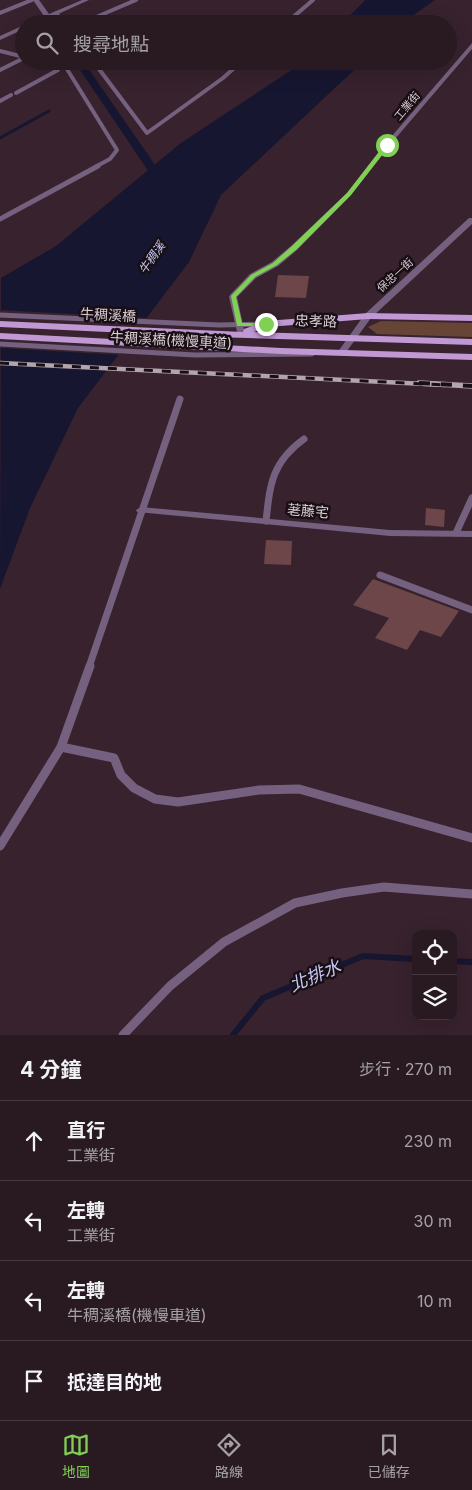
<!DOCTYPE html>
<html lang="zh-TW">
<head>
<meta charset="utf-8">
<style>
  body { margin:0; font-family:Inter,"Noto Sans TC",sans-serif; background:#35272f; color:#f1f3f6 }
  .controls { position:absolute; right:15px; bottom:15px; display:grid; overflow:hidden; border-radius:10px; box-shadow:0 5px 20px #0002 }
  .controls button { width:45px; height:45px; display:grid; place-items:center; padding:0; border:0; border-bottom:1px solid #453840; background:#291a22; color:#f1f3f6; font:25px sans-serif }
  .stop { position:absolute; width:15px; height:15px; margin:-11px; border:4px solid #7fd053; border-radius:50%; background:#fff }
  .stop.end { background:#7fd053; border-color:#fff; box-shadow:0 1px 5px #0008 }
  .list { margin:0; padding:0; list-style:none }
  h2 { display:flex; justify-content:space-between; align-items:center; height:65px; margin:0; padding:0 20px; font-size:21px }
  h2 small { font-size:16px; font-weight:400; color:#a5a1a5 }
  .list li { display:grid; grid-template-columns:32px 1fr auto; gap:15px; align-items:center; box-sizing:border-box; height:80px; padding:0 20px; border-top:1px solid #453840 }
  .list b { display:block; font-size:19px; white-space:nowrap }
  .list p { margin:0; font-size:16px; white-space:nowrap; color:#a5a1a5 }
  .list em { font-size:16px; font-style:normal; color:#a5a1a5 }
  .icon { flex:none; width:28px; height:28px; fill:none; stroke:currentColor; stroke-width:2; stroke-linecap:round; stroke-linejoin:round }
  .map { position:relative; flex:none; width:472px; height:1035px; overflow:hidden }
  .search { position:absolute; background:#291a22; box-shadow:0 5px 20px #0002; left:15px; right:15px; top:15px; height:55px; display:flex; align-items:center; gap:12px; box-sizing:border-box; padding:0 18px; border-radius:28px; color:#a5a1a5; font-size:19px }
  .sheet { height:385px; background:#291a22 }
  nav { display:flex; justify-content:space-around; align-items:center; box-sizing:border-box; height:70px; border-top:1px solid #453840; background:#291a22; font-size:14px; color:#a5a1a5 }
  nav a { display:grid; justify-items:center; gap:2px }
  nav .on { color:#7fd053 }
  .map>svg:first-child { display:block }
  .green { fill:#674536 }
  .water { fill:#171631 }
  .pier { fill:#37222e }
  .lines { fill:none; stroke-linecap:round; stroke-linejoin:round }
  .stream-far1 { stroke:#171631; stroke-width:3 }
  .stream { stroke:#171631; stroke-width:6 }
  .canal { fill:#171631; fill-rule:evenodd }
  .building { fill:#6d4649 }
  .lane-far3 { stroke:#75617f; stroke-width:4 }
  .lane-far2 { stroke:#75617f; stroke-width:5 }
  .lane-far1 { stroke:#75617f; stroke-width:7 }
  .lane { stroke:#75617f; stroke-width:9 }
  .street { fill:#75617f; fill-rule:evenodd }
  .primary { fill:#c098d4; fill-rule:evenodd }
  .rail-far1-casing { stroke:#b4a4ac; stroke-width:4.5 }
  .rail-casing { stroke:#b4a4ac; stroke-width:5.5 }
  .rail-far1 { stroke:#180f14; stroke-width:3; stroke-dasharray:9; stroke-linecap:butt }
  .rail { stroke:#180f14; stroke-width:4; stroke-dasharray:11; stroke-linecap:butt }
  .route { fill:#7fd053 }
  .labels { text-anchor:middle; stroke-width:5; stroke-linejoin:round; paint-order:stroke }
  .far-street-label { font-size:11px; fill:#ddcfd6; stroke:#180f14 }
  .far-water-label { font-size:12px; font-style:italic; fill:#c5c6f6; stroke:#180f14 }
  .street-label { font-size:14px; fill:#ddcfd6; stroke:#180f14 }
  .near-water-label { font-size:18px; font-style:italic; fill:#c5c6f6; stroke:#180f14 }
</style>
</head>
<body>
<div class="map">
<svg width="472" height="1035" viewBox="0 0 472 1035">
  <rect width="100%" height="100%" fill="#37222e"/>
  <polygon class="green" points="381,321 472,323 472,337 377,334 368,327"/>
  <g class="water">
    <polygon points="365,0 435,0 401,24 342,24"/>
    <polygon points="305,61 360,61 353,71 221,195 189,262 78,408 30,508 0,589 1,278 56,246 181,143"/>
  </g>
  <polygon class="pier" points="0,310 149,318 121,355 0,348"/>
  <g class="lines">
    <polyline class="stream-far1" points="0,138 49,111"/>
    <g class="stream">
      <polyline points="453,961 472,962"/>
      <polyline points="233,1035 263,998 363,956 416,959"/>
    </g>
    <polygon class="canal" points="74,61 83,61 169,185 167,187 159,187"/>
  </g>
  <g class="building">
    <polygon points="278,275 309,276 306,298 275,297"/>
    <polygon points="426,508 445,510 444,527 425,525"/>
    <polygon points="266,540 292,541 291,565 264,564"/>
    <polygon points="373,579 459,611 441,637 420,630 407,650 375,638 389,618 353,605"/>
  </g>
  <g class="lines">
    <g class="lane-far3">
      <polyline points="0,13 32,0"/>
      <polyline points="56,13 65,24"/>
      <polyline points="80,24 136,0"/>
      <polyline points="285,24 313,0"/>
      <polyline points="0,51 24,57"/>
      <polyline points="62,61 117,150 110,159 95,167"/>
      <polyline points="93,61 147,133 223,78 242,61"/>
      <polyline points="0,70 24,58"/>
      <polyline points="16,93 58,70 54,64 43,61"/>
      <polyline points="0,101 11,95"/>
    </g>
    <g class="lane-far2">
      <polyline points="0,219 98,166"/>
      <polyline points="0,315 219,325 264,324"/>
      <polyline points="0,344 195,355 312,354"/>
    </g>
    <g class="lane-far1">
      <path d="M266,521C270,484 272,462 304,439"/>
      <polyline points="456,533 472,498"/>
      <polyline points="380,575 472,610"/>
      <polyline points="89,667 180,399"/>
    </g>
    <g class="lane">
      <polyline points="61,747 114,758 121,775 134,788 155,799 178,802 259,790 299,789 472,838"/>
      <polyline points="0,846 61,747 90,666"/>
      <polyline points="123,1035 170,986 224,942 295,903 342,893 384,887 472,894"/>
    </g>
    <g class="street">
      <polygon points="33,0 39,0 49,14 82,0 89,0 36,24 28,24 44,16"/>
      <polygon points="24,25 24,29 0,40 0,36"/>
      <polygon points="472,43 472,49 389,146 351,195 297,250 278,266 256,278 237,297 245,334 244,336 238,336 229,297 230,295 250,274 272,262 291,246 347,193 385,144"/>
      <polygon points="469,218 472,218 472,224 371,318 344,355 338,355 337,353 365,314"/>
      <polygon points="141,507 390,530 472,531 472,537 390,536 137,512 136,510"/>
    </g>
    <g class="primary">
      <polygon points="368,313 472,315 472,321 368,319 268,327 254,332 472,339 472,345 214,337 0,327 0,321 243,332 244,329 266,321"/>
      <polygon points="0,333 281,348 472,354 472,360 281,354 0,339"/>
    </g>
    <defs>
      <polyline id="rail-far1" points="0,363 445,385"/>
      <polyline id="rail" points="419,383 472,386"/>
    </defs>
    <use href="#rail-far1" class="rail-far1-casing"/>
    <use href="#rail" class="rail-casing"/>
    <use href="#rail-far1" class="rail-far1"/>
    <use href="#rail" class="rail"/>
  </g>
  <polygon class="route" points="385,144 390,145 351,195 297,249 277,265 255,277 236,297 242,323 266,323 269,324 268,326 237,326 231,296 251,275 273,263 292,246 347,193"/>
  <g class="labels">
    <g class="far-street-label">
      <text transform="translate(407 106) rotate(-50)" y="4">工業街</text>
      <text transform="translate(395 275) rotate(-42)" y="4">保忠一街</text>
    </g>
    <g class="far-water-label">
      <text transform="translate(152 258) rotate(-55)" y="4">牛稠溪</text>
    </g>
    <g class="street-label">
      <text transform="translate(108 315) rotate(3)" y="5">牛稠溪橋</text>
      <text transform="translate(316 321) rotate(2)" y="5">忠孝路</text>
      <text transform="translate(171 340) rotate(3)" y="5">牛稠溪橋(機慢車道)</text>
      <text transform="translate(308 511) rotate(5)" y="5">荖藤宅</text>
    </g>
    <g class="near-water-label">
      <text transform="translate(315 976) rotate(-23)" y="6">北排水</text>
    </g>
  </g>
</svg>
<div class="controls">
<button><svg class="icon" aria-label="locate" viewBox="0 0 24 24"><circle cx="12" cy="12" r="6"/><path d="M12 2v4M12 18v4M2 12h4M18 12h4"/></svg></button>
<button><svg class="icon" aria-label="layers" viewBox="0 0 24 24"><path d="M12 4l9 5-9 5-9-5zM3 14l9 5 9-5"/></svg></button>
</div>
<div class="stop" style="left:387px;top:145px"></div>
<div class="stop end" style="left:266px;top:324px"></div>
<div class="search"><svg class="icon" aria-label="search" viewBox="0 0 24 24"><circle cx="10" cy="10" r="6"/><path d="M15 15l6 6"/></svg>搜尋地點</div>
</div>
<section class="sheet">
<h2>4 分鐘<small>步行 · 270 m</small></h2>
<ul class="list">
<li><svg class="icon" aria-label="ahead" viewBox="0 0 24 24"><path d="M12 20V5M6 11l6-6 6 6"/></svg><div><b>直行</b><p>工業街</p></div><em>230 m</em></li>
<li><svg class="icon" aria-label="left" viewBox="0 0 24 24"><path d="M17 20v-9H6M10 6l-5 5 5 5"/></svg><div><b>左轉</b><p>工業街</p></div><em>30 m</em></li>
<li><svg class="icon" aria-label="left" viewBox="0 0 24 24"><path d="M17 20v-9H6M10 6l-5 5 5 5"/></svg><div><b>左轉</b><p>牛稠溪橋(機慢車道)</p></div><em>10 m</em></li>
<li><svg class="icon" aria-label="arrive" viewBox="0 0 24 24"><path d="M6 21V4h12l-3 4 3 4H6"/></svg><div><b>抵達目的地</b></div></li>
</ul>
</section>
<nav>
<a class="on"><svg class="icon" aria-label="map" viewBox="0 0 24 24"><path d="M3 6l6-2 6 2 6-2v14l-6 2-6-2-6 2zM9 4v14M15 6v14"/></svg>地圖</a>
<a><svg class="icon" aria-label="directions" viewBox="0 0 24 24"><path d="M12 3l9 9-9 9-9-9zM9 14v-3h6M13 9l2 2-2 2"/></svg>路線</a>
<a><svg class="icon" aria-label="saved" viewBox="0 0 24 24"><path d="M7 4h10v16l-5-4-5 4z"/></svg>已儲存</a>
</nav>
</body>
</html>
